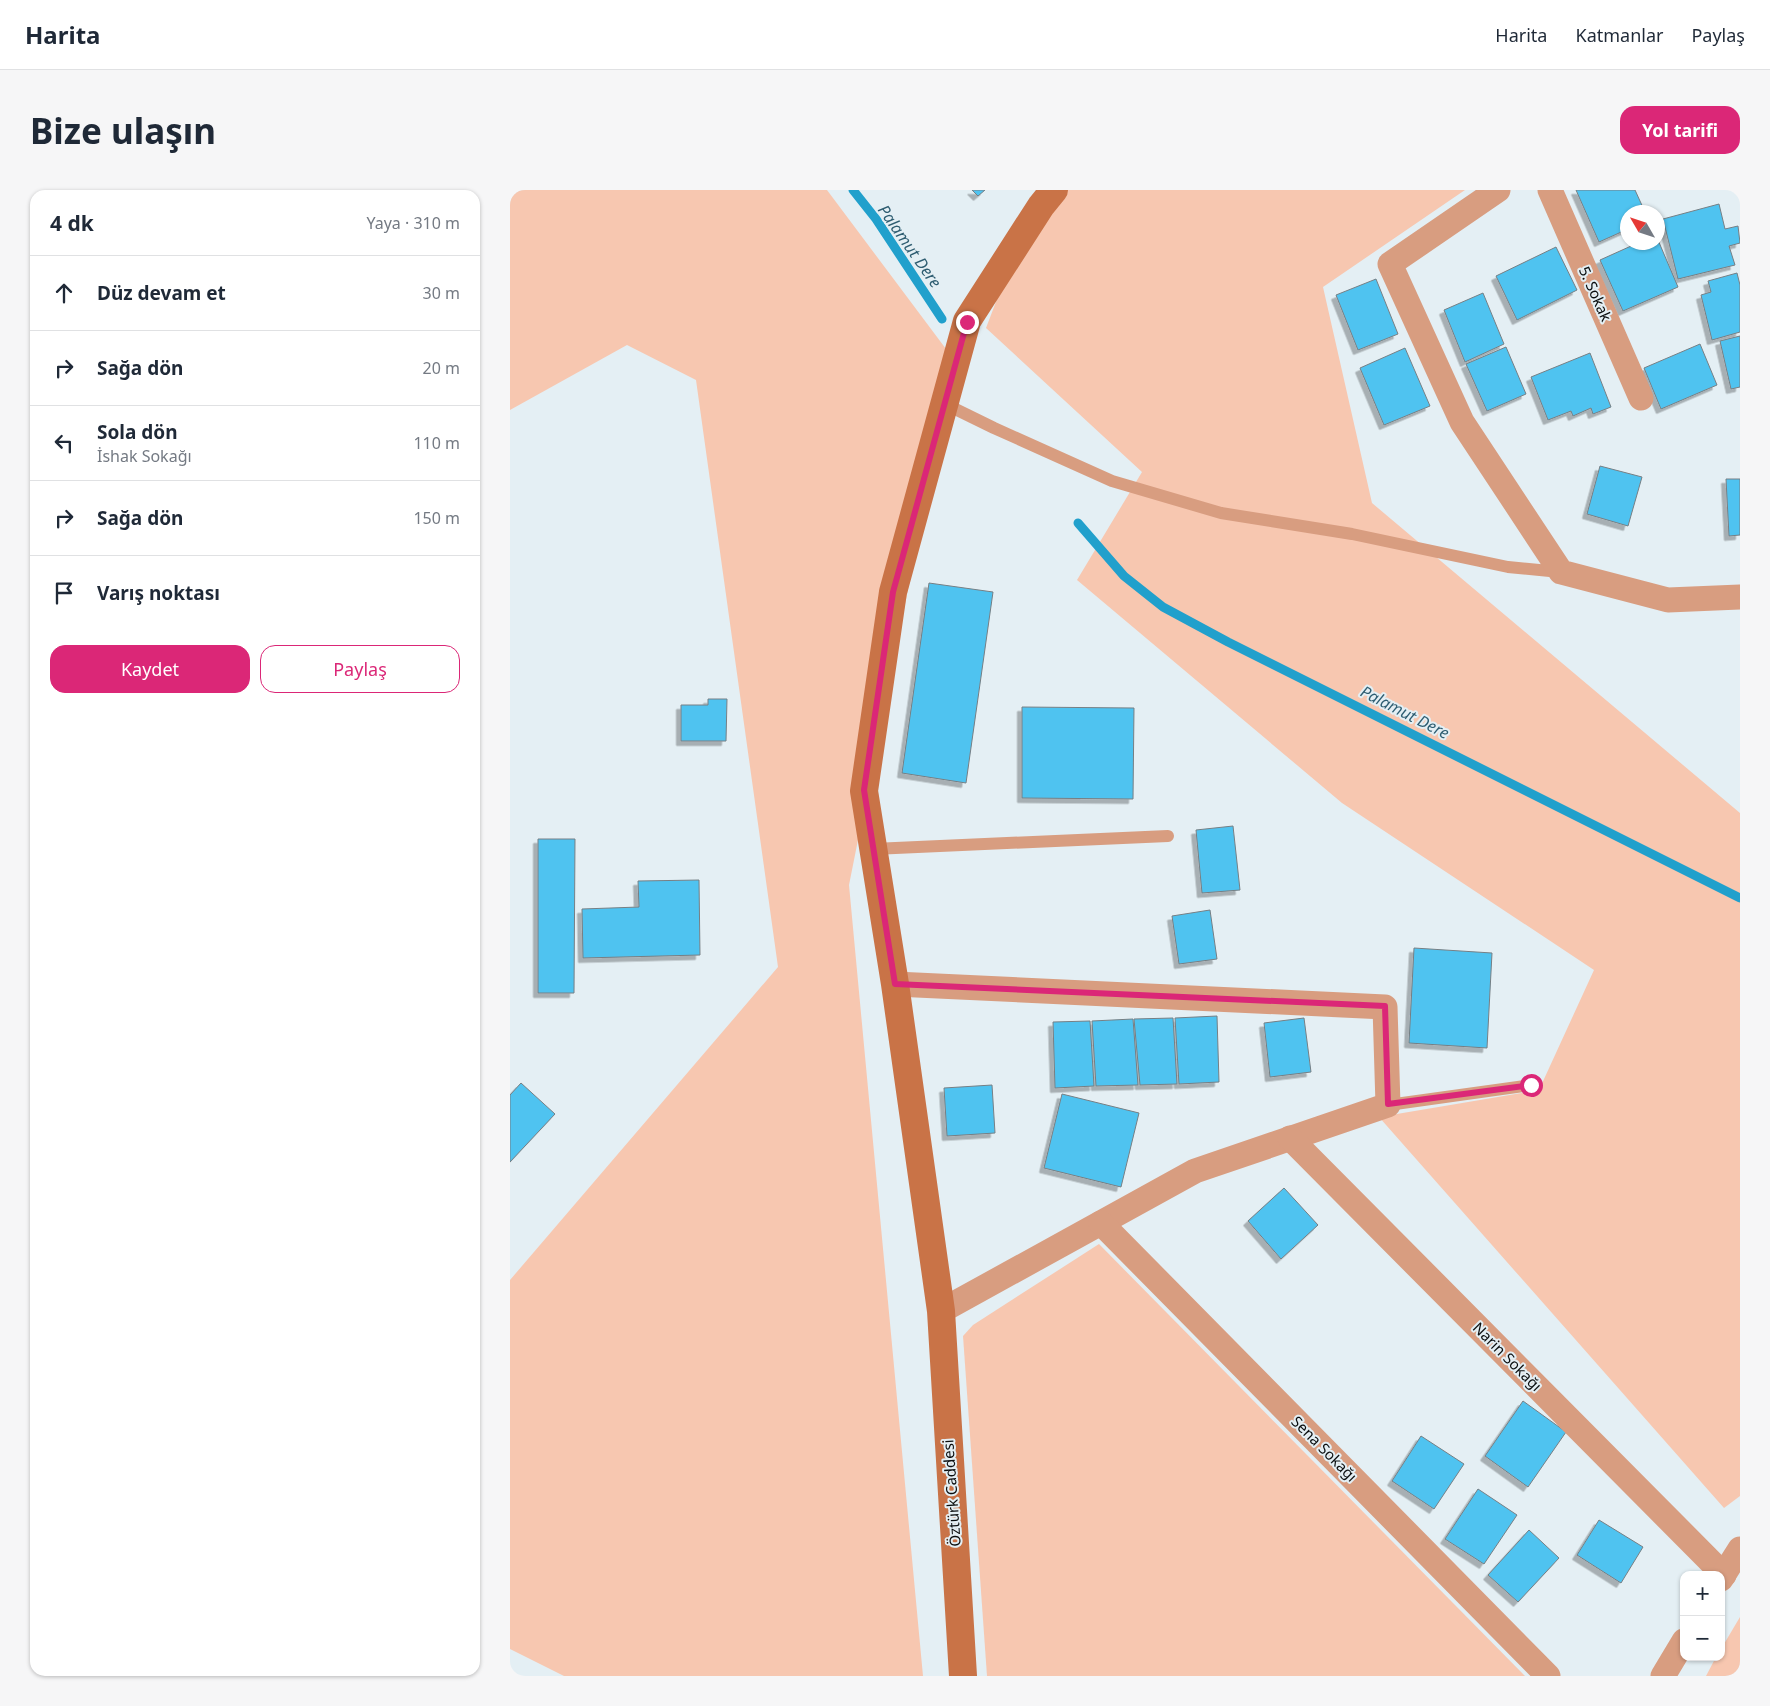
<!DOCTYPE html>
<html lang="tr">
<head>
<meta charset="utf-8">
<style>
  body { margin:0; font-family:"Noto Sans",sans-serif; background:#f6f6f7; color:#1f2937 }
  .controls { position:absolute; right:15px; bottom:15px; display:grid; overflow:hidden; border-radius:10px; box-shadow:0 1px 4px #0004 }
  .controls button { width:45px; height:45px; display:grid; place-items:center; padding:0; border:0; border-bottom:1px solid #e0e1e3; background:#fff; color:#1f2937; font:25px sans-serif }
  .compass { position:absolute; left:1110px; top:15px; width:45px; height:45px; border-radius:50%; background:#fff; box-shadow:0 1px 4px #0004; rotate:309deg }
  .stop { position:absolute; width:15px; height:15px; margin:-11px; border:4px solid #db2777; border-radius:50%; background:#fff }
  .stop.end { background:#db2777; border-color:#fff; box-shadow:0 1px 5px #0008 }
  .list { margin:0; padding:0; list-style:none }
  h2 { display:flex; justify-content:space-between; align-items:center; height:65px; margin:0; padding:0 20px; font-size:21px }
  h2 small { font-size:16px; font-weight:400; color:#747a83 }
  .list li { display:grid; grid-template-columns:32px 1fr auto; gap:15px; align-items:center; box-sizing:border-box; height:75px; padding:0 20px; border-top:1px solid #e0e1e3 }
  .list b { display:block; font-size:19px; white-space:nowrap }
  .list p { margin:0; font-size:16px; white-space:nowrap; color:#747a83 }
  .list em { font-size:16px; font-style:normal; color:#747a83 }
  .actions { display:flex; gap:10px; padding:15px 20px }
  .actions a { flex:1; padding:11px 0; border:1px solid #db2777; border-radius:15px; text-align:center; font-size:18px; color:#db2777 }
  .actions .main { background:#db2777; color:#fff }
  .icon { flex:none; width:28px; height:28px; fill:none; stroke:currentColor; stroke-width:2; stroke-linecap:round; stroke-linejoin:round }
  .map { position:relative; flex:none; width:1230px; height:1486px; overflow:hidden; border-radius:15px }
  header { display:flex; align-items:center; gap:30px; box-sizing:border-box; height:70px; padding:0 25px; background:#fff; border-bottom:1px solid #e0e1e3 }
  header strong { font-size:24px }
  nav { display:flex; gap:28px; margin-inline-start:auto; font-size:18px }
  .intro { display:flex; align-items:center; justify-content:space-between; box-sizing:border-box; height:120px; padding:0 30px }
  h1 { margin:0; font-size:35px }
  .button { padding:12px 22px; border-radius:15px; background:#db2777; color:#fff; font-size:18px; font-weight:700 }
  main { display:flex; gap:30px; padding:0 30px }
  aside { flex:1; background:#fff; border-radius:15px; box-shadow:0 1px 4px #0004 }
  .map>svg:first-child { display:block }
  .green { fill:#f7c7b0 }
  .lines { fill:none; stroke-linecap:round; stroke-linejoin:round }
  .stream { stroke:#21a0cc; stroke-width:9 }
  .building { fill:#50c3f0; stroke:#767f84; filter:url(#shadow) }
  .lane { stroke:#d89d80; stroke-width:12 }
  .street { stroke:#d89d80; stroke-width:25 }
  .secondary { stroke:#c97347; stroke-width:28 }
  .route { stroke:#db2777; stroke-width:6 }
  .labels { text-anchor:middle; stroke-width:4; stroke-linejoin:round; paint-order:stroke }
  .street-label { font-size:15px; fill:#0a0d0e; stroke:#e4eff4 }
  .water-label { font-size:16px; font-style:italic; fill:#2e5d71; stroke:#e4eff4 }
</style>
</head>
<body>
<header>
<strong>Harita</strong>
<nav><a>Harita</a><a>Katmanlar</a><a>Paylaş</a></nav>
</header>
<div class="intro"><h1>Bize ulaşın</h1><a class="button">Yol tarifi</a></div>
<main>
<aside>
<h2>4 dk<small>Yaya · 310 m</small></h2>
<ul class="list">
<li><svg class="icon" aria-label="ahead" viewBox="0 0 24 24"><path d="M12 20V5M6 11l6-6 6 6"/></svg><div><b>Düz devam et</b></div><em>30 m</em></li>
<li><svg class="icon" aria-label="right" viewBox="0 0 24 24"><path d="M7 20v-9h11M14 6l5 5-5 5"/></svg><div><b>Sağa dön</b></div><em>20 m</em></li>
<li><svg class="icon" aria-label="left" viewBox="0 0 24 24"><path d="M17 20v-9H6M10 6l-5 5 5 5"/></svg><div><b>Sola dön</b><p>İshak Sokağı</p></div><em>110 m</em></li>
<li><svg class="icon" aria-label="right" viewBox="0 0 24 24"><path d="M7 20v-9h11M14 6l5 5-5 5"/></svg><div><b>Sağa dön</b></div><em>150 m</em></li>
<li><svg class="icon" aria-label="arrive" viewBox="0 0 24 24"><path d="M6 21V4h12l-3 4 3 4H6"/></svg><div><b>Varış noktası</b></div></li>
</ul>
<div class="actions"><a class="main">Kaydet</a><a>Paylaş</a></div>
</aside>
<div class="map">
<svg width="1230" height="1486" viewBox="0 0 1230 1486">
  <defs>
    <filter id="shadow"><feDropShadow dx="-4.5" dy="4.5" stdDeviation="0" flood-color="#0004"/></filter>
  </defs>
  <rect width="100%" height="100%" fill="#e4eff4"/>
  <g class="green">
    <polygon points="0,0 317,0 439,163 435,214 339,695 413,1486 54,1486 0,1459 0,1090 268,777 186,190 117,155 0,220"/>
    <polygon points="553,0 955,0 813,97 862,313 1230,623 1230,1306 1214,1318 869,927 1029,900 1084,780 832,613 567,390 632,282 476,138 513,41"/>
    <polygon points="589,1054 1015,1486 477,1486 453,1146 463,1135"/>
    <polygon points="1230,1427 1230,1486 1196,1486 1206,1467 1211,1467 1211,1459"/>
  </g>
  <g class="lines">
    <g class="stream">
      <polyline points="343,0 366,29 432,129"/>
      <polyline points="568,333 614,386 653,417 718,452 1230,708"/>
    </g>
  </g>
  <g class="building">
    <polygon points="462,0 475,0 468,6"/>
    <polygon points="1066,0 1125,0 1135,22 1118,22 1118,39 1089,52"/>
    <polygon points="1209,14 1215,39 1228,36 1230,53 1219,56 1225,75 1168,89 1153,29"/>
    <polygon points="1148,50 1168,97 1113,121 1090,70 1130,52 1148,52"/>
    <polygon points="1046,57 1067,100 1007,130 986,86"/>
    <polygon points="1227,83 1230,95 1230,142 1202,150 1191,105 1201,102 1198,91"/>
    <polygon points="866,89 888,144 848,160 826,105"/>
    <polygon points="973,103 994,154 955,172 934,120"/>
    <polygon points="1230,146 1230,197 1221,199 1210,151"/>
    <polygon points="1190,154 1207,195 1151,219 1134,178"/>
    <polygon points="996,157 1016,204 977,221 956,174"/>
    <polygon points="895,158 920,216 874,235 850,178"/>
    <polygon points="1080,163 1101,217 1083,224 1081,218 1063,226 1061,221 1038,230 1021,187"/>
    <polygon points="1090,276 1132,287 1118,336 1077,324"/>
    <polygon points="1216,289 1230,289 1230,345 1219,346"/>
    <polygon points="419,393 483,402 456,593 392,583"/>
    <polygon points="198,509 217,509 216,551 171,551 171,515 198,515"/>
    <polygon points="512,517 624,518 623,609 512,608"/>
    <polygon points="723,636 730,700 692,703 686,640"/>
    <polygon points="28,649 65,649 64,803 28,803"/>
    <polygon points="189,690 190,765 73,768 72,719 129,717 128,691"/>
    <polygon points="700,720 707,769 669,774 662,726"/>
    <polygon points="904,758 982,763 977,858 899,853"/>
    <polygon points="707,826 709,892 669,894 665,828"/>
    <polygon points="663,828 667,894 630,895 624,829"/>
    <polygon points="794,828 801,882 760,887 754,833"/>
    <polygon points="623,829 628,895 586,896 582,831"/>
    <polygon points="580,831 584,896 545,898 543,832"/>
    <polygon points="11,893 45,924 0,972 0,905"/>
    <polygon points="482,895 485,943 437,946 434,898"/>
    <polygon points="552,904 629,923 611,997 534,978"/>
    <polygon points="774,998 808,1035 771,1069 738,1031"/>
    <polygon points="1013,1211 1056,1242 1018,1297 975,1266"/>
    <polygon points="911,1246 954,1274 924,1319 882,1291"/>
    <polygon points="968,1299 1007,1325 974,1374 935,1349"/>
    <polygon points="1089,1330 1133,1357 1111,1393 1067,1365"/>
    <polygon points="1019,1340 1049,1368 1008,1412 978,1385"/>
  </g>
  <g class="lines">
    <g class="lane">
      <polyline points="435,214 484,238 602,291 711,323 842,344 998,377 1050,382"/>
      <polyline points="363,659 658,646"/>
      <polyline points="878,915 1021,895"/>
    </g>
    <g class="street">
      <polyline points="988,0 880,74 952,232 1051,382 1158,410 1230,407"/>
      <polyline points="1040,0 1131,208"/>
      <polyline points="385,794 875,817 878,915 685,981 431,1121"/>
      <polyline points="780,948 1214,1385"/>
      <polyline points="591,1033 1038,1486"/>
      <polyline points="1211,1389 1230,1359"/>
      <polyline points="1153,1486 1174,1451"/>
    </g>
    <polyline class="secondary" points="453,1486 431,1121 385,794 354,601 383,402 457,131 531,16 544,0"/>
  </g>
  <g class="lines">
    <polyline class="route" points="457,132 383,402 354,600 385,794 875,816 878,914 1021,895"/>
  </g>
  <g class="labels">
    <g class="street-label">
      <text transform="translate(1085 104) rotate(66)" y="5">5. Sokak</text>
      <text transform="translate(997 1167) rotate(45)" y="5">Narin Sokağı</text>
      <text transform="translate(814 1259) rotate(45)" y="5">Sena Sokağı</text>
      <text transform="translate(442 1303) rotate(-94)" y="5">Öztürk Caddesi</text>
    </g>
    <g class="water-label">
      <text transform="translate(400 56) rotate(55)" y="6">Palamut Dere</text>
      <text transform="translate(895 522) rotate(27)" y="6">Palamut Dere</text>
    </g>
  </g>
</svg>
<div class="controls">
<button>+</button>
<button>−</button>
</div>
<svg class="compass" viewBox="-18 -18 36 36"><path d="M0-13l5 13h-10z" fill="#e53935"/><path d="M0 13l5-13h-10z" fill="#747a83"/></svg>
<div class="stop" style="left:1021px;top:895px"></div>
<div class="stop end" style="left:457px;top:132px"></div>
</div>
</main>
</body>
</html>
